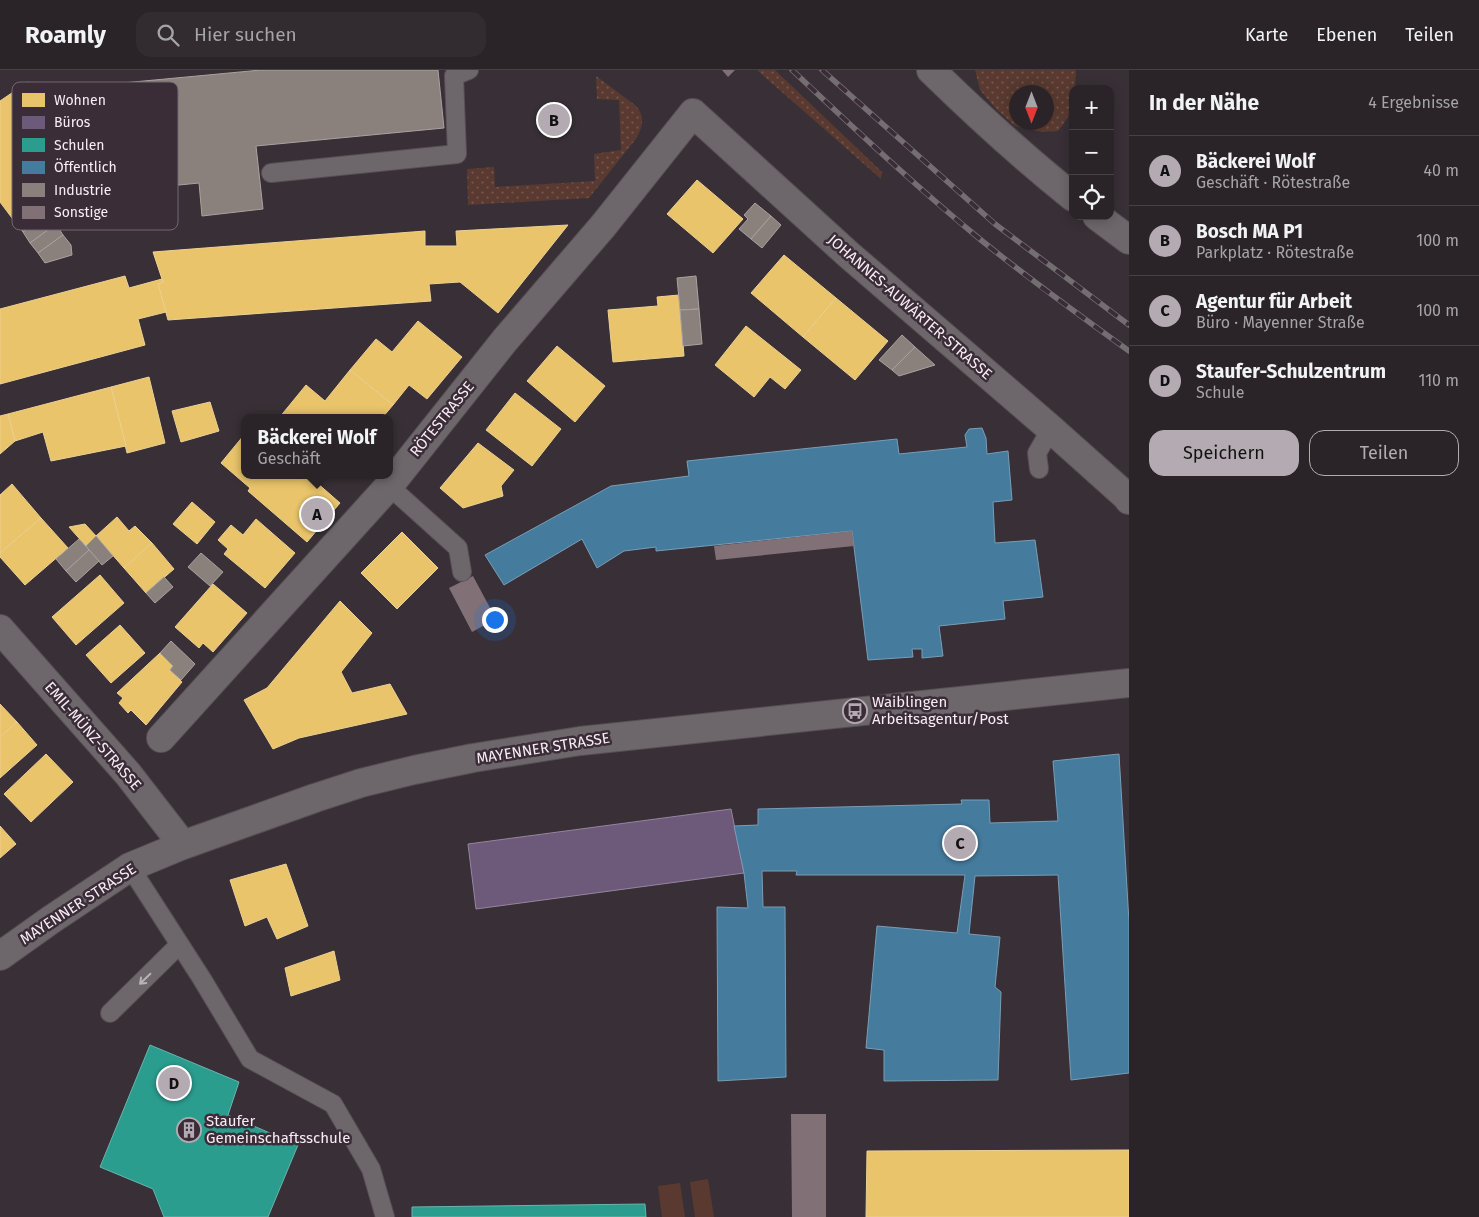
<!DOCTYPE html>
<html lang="de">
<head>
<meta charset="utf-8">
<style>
  body { margin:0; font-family:"Fira Sans",sans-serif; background:#322c30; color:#f1f3f6 }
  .controls { position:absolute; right:15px; top:15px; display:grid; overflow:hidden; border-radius:10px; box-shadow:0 2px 12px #0003 }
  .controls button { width:45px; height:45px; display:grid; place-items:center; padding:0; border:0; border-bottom:1px solid #464145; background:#2a2428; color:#f1f3f6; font:25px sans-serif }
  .compass { position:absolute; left:1009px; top:15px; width:45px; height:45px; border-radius:50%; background:#2a2428; box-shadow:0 2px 12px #0003; rotate:180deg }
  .you { position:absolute; left:494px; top:549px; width:18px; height:18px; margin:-12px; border:4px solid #fff; border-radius:50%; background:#1a73e8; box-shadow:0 0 0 8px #1a73e833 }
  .badge { display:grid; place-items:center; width:32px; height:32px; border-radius:50%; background:#b4abb2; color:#111; font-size:16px; font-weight:700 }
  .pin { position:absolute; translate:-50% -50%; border:2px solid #fff; box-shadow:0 1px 5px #0006 }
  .popup { position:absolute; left:241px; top:344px; width:152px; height:65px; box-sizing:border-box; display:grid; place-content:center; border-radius:10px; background:#2a2428; filter:drop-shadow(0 1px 4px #0005); font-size:16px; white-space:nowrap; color:#a5a4a8 }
  .popup b { font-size:19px; color:#f1f3f6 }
  .popup::after { content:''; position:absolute; left:50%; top:100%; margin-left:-10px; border:10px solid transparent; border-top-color:#2a2428 }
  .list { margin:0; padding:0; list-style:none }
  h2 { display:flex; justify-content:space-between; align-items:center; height:65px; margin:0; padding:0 20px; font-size:21px }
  h2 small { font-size:16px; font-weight:400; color:#a5a4a8 }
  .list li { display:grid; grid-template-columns:32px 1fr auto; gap:15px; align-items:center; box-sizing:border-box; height:70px; padding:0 20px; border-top:1px solid #464145 }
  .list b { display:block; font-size:19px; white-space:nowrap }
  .list p { margin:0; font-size:16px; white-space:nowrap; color:#a5a4a8 }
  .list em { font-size:16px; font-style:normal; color:#a5a4a8 }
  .actions { display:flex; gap:10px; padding:15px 20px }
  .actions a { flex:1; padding:11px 0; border:1px solid #b4abb2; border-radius:15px; text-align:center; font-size:18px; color:#b4abb2 }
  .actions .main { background:#b4abb2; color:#111 }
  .icon { flex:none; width:28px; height:28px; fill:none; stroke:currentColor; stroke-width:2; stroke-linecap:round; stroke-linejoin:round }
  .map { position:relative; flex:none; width:1129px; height:1147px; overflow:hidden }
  header { display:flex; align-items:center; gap:30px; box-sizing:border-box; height:70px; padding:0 25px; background:#2a2428; border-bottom:1px solid #464145 }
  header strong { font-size:24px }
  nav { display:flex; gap:28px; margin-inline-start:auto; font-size:18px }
  .search { width:350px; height:45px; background:#322c30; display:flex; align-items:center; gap:12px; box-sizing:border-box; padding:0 18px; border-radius:15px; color:#a5a4a8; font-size:19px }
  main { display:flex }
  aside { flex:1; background:#2a2428 }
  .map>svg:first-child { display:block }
  .grass { fill:url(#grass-dots); fill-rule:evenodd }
  .pitch { fill:#5a3a30 }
  .homes { fill:#e9c46a; stroke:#edd093 }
  .offices { fill:#6d597a; stroke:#96859f }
  .schools { fill:#2a9d8f; stroke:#68b5ad }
  .public { fill:#457b9d; stroke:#7a9db7 }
  .industry { fill:#8a817c; stroke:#aba1a0 }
  .building { fill:#817075 }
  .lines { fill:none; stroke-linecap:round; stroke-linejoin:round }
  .service-casing { stroke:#574f55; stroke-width:20 }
  .minor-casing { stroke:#574f55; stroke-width:30 }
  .tertiary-casing { stroke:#574f55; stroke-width:30 }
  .service { stroke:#6d676b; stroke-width:18 }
  .minor { stroke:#6d676b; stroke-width:28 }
  .tertiary { stroke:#6d676b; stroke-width:28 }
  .rail-casing { stroke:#746e72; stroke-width:5.5 }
  .rail { stroke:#3b2d37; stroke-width:4; stroke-dasharray:11; stroke-linecap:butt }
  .oneway { stroke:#b9b1b6 }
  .labels { text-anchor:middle; stroke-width:5; stroke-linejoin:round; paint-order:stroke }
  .street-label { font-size:15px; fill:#f7edf4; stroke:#3b2d37 }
  .poi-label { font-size:15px; fill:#f7edf4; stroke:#3b2d37; text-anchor:start }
  .key { fill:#3b2d37; stroke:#736770; stroke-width:1 }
  .key-label { font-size:14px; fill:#f7edf4 }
</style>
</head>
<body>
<header>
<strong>Roamly</strong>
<div class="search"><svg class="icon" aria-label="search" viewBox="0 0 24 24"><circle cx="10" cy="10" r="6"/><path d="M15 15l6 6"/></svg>Hier suchen</div>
<nav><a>Karte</a><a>Ebenen</a><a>Teilen</a></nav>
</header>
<main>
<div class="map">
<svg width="1129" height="1147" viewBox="0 0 1129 1147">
  <defs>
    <pattern id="grass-dots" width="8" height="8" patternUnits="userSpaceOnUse" patternTransform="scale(1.25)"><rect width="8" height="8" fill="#5a3a30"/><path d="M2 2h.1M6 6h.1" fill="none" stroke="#72574f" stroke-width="1.8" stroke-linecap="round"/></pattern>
  </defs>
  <rect width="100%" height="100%" fill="#383036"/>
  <g class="grass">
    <polygon points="757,0 775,0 882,102 881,109"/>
    <path d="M975,0H1076L1075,19H1073C1073,37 1070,47 1058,61L1042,62L1015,56L997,40L980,20ZM1046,22V52H1016V22Z"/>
    <path d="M596,6L635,35C646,46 643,58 635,70L589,128L468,135L467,99L494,97L495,117L595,111L594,84L621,80L619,30L597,29Z"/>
  </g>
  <g class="pitch">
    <polygon points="708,1109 714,1147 695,1147 690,1112"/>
    <polygon points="680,1113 685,1147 662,1147 658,1116"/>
  </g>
  <g class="homes">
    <polygon points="28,12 46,38 37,45 52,66 29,82 43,103 39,106 53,126 15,152 0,132 0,31"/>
    <polygon points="697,110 743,149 713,183 667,144"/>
    <polygon points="568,155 498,243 460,212 429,214 431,231 168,250 158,214 163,212 153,182 425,161 425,176 457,176 456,161"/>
    <polygon points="784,185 836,228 803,267 751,223"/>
    <polygon points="125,206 129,218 162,209 163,212 158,214 166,242 138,249 145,275 0,314 0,239"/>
    <polygon points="679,225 684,286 613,292 608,240 658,236 657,227"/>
    <polygon points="836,228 888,271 855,310 803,267"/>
    <polygon points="418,251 462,287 427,329 409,315 393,335 350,300 376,269 392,282"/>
    <polygon points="746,256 801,300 785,319 770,307 754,327 715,295"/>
    <polygon points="557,276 605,316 575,352 527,311"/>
    <polygon points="350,300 393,335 382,348 279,348 306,315 325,331"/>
    <polygon points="149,307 165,373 127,383 111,317"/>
    <polygon points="111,317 126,376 51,391 43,362 15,371 8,344"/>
    <polygon points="515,323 561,359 532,396 486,360"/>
    <polygon points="210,332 219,361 181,372 172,341"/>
    <polygon points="8,344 15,371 0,384 0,346"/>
    <polygon points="244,365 244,405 308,405 340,433 307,472 248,421 250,418 221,393"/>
    <polygon points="478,373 514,400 501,416 503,426 463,438 440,418"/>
    <polygon points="12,414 41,448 0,483 0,425"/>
    <polygon points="192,432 215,452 197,474 173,454"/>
    <polygon points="117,447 129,461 135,456 152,473 124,498 96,466"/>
    <polygon points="41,448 68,478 25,515 0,487 0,483"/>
    <polygon points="256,449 295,483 265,518 224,484 228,479 218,470 231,455 243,465"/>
    <polygon points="85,454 96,466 86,476 69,457"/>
    <polygon points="402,462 438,498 397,539 361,503"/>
    <polygon points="152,473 174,499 146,523 124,498"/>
    <polygon points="100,505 124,533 76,575 52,547"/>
    <polygon points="213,514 247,543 213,582 203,573 199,578 175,557"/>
    <polygon points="340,531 372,563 341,602 352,623 390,614 407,644 299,668 273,679 244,630 267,618"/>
    <polygon points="120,555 145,583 111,613 86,585"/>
    <polygon points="160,583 173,596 170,600 182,612 146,655 131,640 128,643 119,633 123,628 117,623"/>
    <polygon points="0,634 17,652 0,667"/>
    <polygon points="17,652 37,675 0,708 0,667"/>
    <polygon points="46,684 73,712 31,752 4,724"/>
    <polygon points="0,756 16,774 0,788"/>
    <polygon points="286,794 308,856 277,869 267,847 245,856 230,810"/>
    <polygon points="334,881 340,910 291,926 285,898"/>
    <polygon points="1129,1080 1129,1147 866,1147 867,1081"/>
  </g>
  <polygon class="offices" points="731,739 744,803 476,839 468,774"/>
  <g class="schools">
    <polygon points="150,975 239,1012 228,1045 298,1075 268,1147 164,1147 153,1119 100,1097"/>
    <polygon points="645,1134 646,1147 412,1147 412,1137"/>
  </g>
  <g class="public">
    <polygon points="982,358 986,368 987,384 1008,381 1012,430 993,432 995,473 1035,470 1043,527 1003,531 1005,549 939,556 943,586 922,588 922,579 912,579 913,587 868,590 852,461 656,481 656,477 624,481 597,498 582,469 504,515 485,485 611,416 689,406 687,391 897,369 899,384 967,377 965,365 969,359"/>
    <polygon points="1119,684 1129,852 1129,1003 1071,1010 1058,805 975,806 969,864 1000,867 995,917 1001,922 998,1010 884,1011 884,980 866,978 877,856 957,863 965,805 796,805 797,801 762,801 763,837 785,837 786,1007 718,1011 717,837 748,838 744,803 734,756 758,755 758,739 962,734 961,730 989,730 990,753 1058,751 1053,691"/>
  </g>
  <g class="industry">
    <polygon points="261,0 438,0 444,58 256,76 263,139 202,146 199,113 149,118 144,69 134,70 141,143 92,147 80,17"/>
    <polygon points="755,133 771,146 751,169 739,159 748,149 744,145"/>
    <polygon points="41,134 48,144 23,162 15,152"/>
    <polygon points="48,144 56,154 30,173 23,162"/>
    <polygon points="771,146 781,155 762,178 751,169"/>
    <polygon points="56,154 63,165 38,183 30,173"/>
    <polygon points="63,165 71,175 72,185 45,193 38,183"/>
    <polygon points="696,206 699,239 680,240 677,208"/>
    <polygon points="699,239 702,274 683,276 680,240"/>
    <polygon points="902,265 915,277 892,300 879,290"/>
    <polygon points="915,277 935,295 899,306 892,300"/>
    <polygon points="96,466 113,486 102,495 86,476"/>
    <polygon points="79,469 89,480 66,501 56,489"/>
    <polygon points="89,480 99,491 76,512 66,501"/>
    <polygon points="201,483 223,502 210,516 188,497"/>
    <polygon points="164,507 173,517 155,533 146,523"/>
    <polygon points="171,571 195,594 181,610 170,600 173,596 160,583"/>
  </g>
  <g class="building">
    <polygon points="722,0 735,0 728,7"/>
    <polygon points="852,461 854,476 716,490 714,476"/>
    <polygon points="473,506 496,549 472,562 449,518"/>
    <polygon points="791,1044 826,1044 826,1147 792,1147"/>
  </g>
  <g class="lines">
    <defs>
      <g id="service">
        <polyline points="271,103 457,84 454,6 469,0"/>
        <polyline points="1039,399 1037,383 1051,359"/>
        <polyline points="389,416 458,478 462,502"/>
        <polyline points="130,797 202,909 250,989 333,1034 371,1099 385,1147"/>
        <polyline points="110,943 179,875"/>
      </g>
      <g id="minor">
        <polyline points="0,559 128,704 183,775"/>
        <polyline points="161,668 389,416 505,270 603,156 693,43 849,185 1051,359 1126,426 1129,430"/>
        <polyline points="0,886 52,849 130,797 183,775 315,728 361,713 414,700 473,688 580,671 1129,613"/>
      </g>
      <g id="tertiary">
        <path d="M931,0C977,45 1023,87 1073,127"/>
        <polyline points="1097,146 1129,170"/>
      </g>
    </defs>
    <use href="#service" class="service-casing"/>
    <use href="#minor" class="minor-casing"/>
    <use href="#tertiary" class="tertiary-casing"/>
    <use href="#service" class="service"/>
    <use href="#minor" class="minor"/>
    <use href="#tertiary" class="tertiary"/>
    <defs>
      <g id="rail">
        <path d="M792,0C854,58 915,116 981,170C1029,209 1079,245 1129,281"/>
        <polyline points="822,0 995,154 1129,255"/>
      </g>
    </defs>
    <use href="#rail" class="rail-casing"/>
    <use href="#rail" class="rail"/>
  </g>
  <defs><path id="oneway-shaft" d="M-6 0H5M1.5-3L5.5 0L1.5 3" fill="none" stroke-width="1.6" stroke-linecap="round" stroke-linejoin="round" transform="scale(1.25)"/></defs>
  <use class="oneway" href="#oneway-shaft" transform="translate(145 909) rotate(136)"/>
  <defs>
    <symbol id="bus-ring" viewBox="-11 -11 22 22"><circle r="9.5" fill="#3b2d37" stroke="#b4abb2" stroke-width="1.5"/><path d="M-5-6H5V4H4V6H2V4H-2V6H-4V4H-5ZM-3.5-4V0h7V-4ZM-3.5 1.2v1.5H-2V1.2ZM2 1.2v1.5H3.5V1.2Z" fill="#b4abb2"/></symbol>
    <symbol id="building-ring" viewBox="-11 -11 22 22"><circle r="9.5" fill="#3b2d37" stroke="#b4abb2" stroke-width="1.5"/><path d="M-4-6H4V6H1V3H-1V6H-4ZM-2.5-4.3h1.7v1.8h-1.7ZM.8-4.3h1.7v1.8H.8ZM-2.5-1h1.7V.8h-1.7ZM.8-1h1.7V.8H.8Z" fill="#b4abb2"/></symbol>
  </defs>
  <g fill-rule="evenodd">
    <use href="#bus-ring" x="841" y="627" width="28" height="28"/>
    <use href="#building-ring" x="175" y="1046" width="28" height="28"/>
  </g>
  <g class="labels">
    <g class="street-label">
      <text transform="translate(910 237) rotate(41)" y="5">JOHANNES-AUWÄRTER-STRASSE</text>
      <text transform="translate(442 349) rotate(-51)" y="5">RÖTESTRASSE</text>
      <text transform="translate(93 666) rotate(49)" y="5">EMIL-MÜNZ-STRASSE</text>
      <text transform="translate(543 678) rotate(-9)" y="5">MAYENNER STRASSE</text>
      <text transform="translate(78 834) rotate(-33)" y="5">MAYENNER STRASSE</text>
    </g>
    <g class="poi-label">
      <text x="872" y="637">Waiblingen<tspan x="872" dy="17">Arbeitsagentur/Post</tspan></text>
      <text x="206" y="1056">Staufer<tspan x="206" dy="17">Gemeinschaftsschule</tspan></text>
    </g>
  </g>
  <rect x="12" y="12" width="166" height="148" rx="8" class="key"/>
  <rect x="22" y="23" width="23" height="14" fill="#e9c46a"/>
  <rect x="22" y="46" width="23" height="13" fill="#6d597a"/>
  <rect x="22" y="68" width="23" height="14" fill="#2a9d8f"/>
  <rect x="22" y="91" width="23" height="13" fill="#457b9d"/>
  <rect x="22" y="113" width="23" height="14" fill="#8a817c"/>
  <rect x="22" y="136" width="23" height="13" fill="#817075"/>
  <g class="key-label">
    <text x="54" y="35">Wohnen</text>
    <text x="54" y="57">Büros</text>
    <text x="54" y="80">Schulen</text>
    <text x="54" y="102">Öffentlich</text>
    <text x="54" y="125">Industrie</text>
    <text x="54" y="147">Sonstige</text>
  </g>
</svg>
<div class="controls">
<button>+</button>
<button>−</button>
<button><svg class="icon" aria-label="locate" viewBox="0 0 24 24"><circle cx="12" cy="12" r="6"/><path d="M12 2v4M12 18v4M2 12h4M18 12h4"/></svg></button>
</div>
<svg class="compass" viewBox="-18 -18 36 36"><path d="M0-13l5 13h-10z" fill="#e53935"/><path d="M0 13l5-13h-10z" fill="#a5a4a8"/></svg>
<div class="you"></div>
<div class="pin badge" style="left:317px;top:444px">A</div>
<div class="popup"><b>Bäckerei Wolf</b>Geschäft</div>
<div class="pin badge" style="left:554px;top:50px">B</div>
<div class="pin badge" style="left:960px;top:773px">C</div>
<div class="pin badge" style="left:174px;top:1013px">D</div>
</div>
<aside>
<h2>In der Nähe<small>4 Ergebnisse</small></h2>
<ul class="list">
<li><span class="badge">A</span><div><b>Bäckerei Wolf</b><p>Geschäft · Rötestraße</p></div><em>40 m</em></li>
<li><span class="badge">B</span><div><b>Bosch MA P1</b><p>Parkplatz · Rötestraße</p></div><em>100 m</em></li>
<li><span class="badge">C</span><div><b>Agentur für Arbeit</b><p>Büro · Mayenner Straße</p></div><em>100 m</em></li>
<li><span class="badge">D</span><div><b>Staufer-Schulzentrum</b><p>Schule</p></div><em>110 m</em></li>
</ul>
<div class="actions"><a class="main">Speichern</a><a>Teilen</a></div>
</aside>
</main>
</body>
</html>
